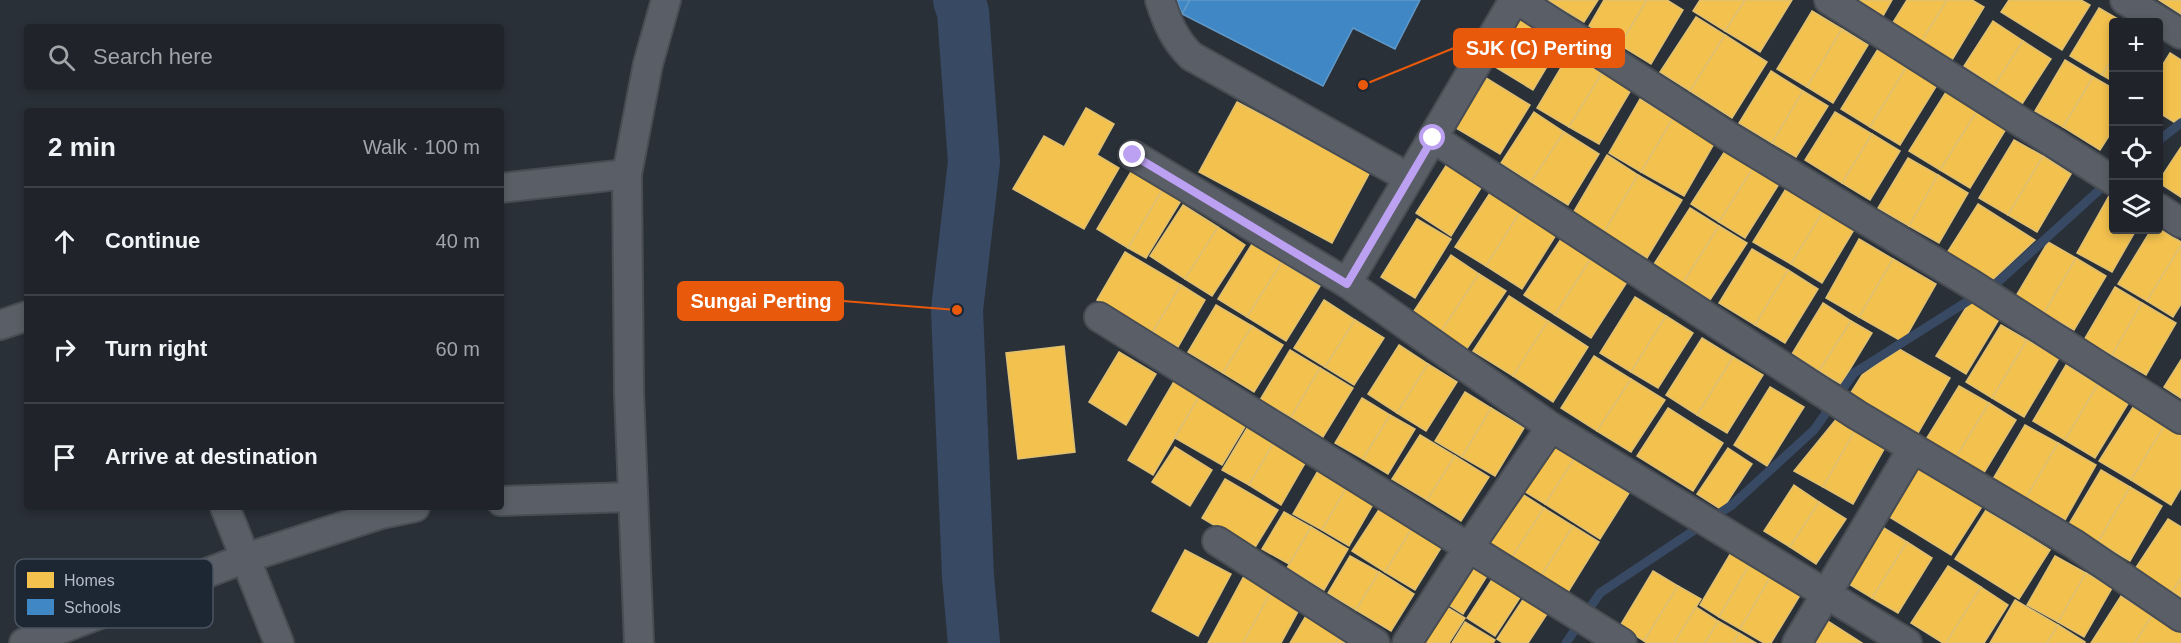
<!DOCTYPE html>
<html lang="en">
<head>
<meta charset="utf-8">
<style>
  body { margin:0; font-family:Helvetica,sans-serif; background:#282c32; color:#f1f3f6 }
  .controls { position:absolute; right:18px; top:18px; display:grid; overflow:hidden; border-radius:6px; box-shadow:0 3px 9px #0003 }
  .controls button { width:54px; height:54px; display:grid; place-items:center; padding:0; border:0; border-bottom:2px solid #3d4147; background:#20242a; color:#f1f3f6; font:30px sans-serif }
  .stop { position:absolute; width:18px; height:18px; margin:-14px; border:4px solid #bca0f2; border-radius:50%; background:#fff }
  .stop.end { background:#bca0f2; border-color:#fff; box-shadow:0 2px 6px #0008 }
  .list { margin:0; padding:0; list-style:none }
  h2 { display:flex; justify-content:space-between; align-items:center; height:78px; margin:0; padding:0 24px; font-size:26px }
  h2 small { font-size:20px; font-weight:400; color:#a2a4a8 }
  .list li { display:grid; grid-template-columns:39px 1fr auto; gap:18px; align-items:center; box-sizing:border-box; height:108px; padding:0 24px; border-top:2px solid #3d4147 }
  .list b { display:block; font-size:22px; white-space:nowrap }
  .list em { font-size:20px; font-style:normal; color:#a2a4a8 }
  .icon { flex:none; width:33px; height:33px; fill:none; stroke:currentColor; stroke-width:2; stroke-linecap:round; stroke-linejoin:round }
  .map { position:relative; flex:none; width:2181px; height:643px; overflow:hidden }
  .search { position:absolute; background:#20242a; box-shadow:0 3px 9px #0003; left:24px; top:24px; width:480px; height:66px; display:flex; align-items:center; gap:15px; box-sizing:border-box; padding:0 21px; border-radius:6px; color:#a2a4a8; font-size:22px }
  .panel { position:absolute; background:#20242a; box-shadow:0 3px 9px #0003; left:24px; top:108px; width:480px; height:402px; border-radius:6px }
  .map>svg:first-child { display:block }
  .homes { fill:#f2c14e; stroke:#dfc073; stroke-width:1.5 }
  .schools { fill:#3f88c5; stroke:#6298c6; stroke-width:1.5 }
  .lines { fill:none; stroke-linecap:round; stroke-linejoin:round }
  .stream { stroke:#384963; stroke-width:9 }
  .river { stroke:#384963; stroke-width:52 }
  .street-casing { stroke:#484c53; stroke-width:32 }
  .street { stroke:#5a5e66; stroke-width:28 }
  .route { stroke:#bca0f2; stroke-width:8 }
  .key { fill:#1d2633; stroke:#4a5360; stroke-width:1.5 }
  .key-label { font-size:16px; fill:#b4bcc9 }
  .leader { fill:none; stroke:#e8590c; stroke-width:2 }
  .callout-dot { fill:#e8590c; stroke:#1d2633; stroke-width:2 }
  .callout { fill:#e8590c; stroke:#e8590c; stroke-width:2 }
  .callout-label { font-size:20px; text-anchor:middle; font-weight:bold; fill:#fff }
</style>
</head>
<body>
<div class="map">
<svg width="2181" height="643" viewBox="0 0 2181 643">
  <rect width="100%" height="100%" fill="#2a3038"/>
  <g class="homes">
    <polygon points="1547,0 1598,0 1584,22"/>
    <polygon points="1604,0 1647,0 1620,45 1589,26"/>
    <polygon points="1647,0 1667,0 1683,10 1651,64 1620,45"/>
    <polygon points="1700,0 1745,0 1725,31 1693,11"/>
    <polygon points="1745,0 1792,0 1760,52 1725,31"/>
    <polygon points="1857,0 1892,0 1883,16"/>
    <polygon points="1907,0 1947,0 1921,42 1892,24"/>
    <polygon points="1947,0 1972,0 1984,7 1952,60 1921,42"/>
    <polygon points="2009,0 2081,0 2090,5 2062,50 2001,12"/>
    <polygon points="2159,0 2181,0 2181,14"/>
    <polygon points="2099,8 2123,22 2114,22 2114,56 2102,75 2070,56"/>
    <polygon points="1812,11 1842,29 1807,87 1777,69"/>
    <polygon points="1515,16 1561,43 1533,90 1487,62"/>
    <polygon points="1696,17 1725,35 1690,91 1660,72"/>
    <polygon points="1993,21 2023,41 1994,86 1964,66"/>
    <polygon points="1842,29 1868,45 1833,103 1807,87"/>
    <polygon points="1725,35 1767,62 1732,118 1690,91"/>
    <polygon points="2023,41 2051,59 2022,104 1994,86"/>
    <polygon points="1878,49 1907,66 1870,127 1841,109"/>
    <polygon points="2170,53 2181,60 2181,117 2174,122 2158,112 2158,72"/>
    <polygon points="1569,54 1602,73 1569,127 1537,108"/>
    <polygon points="2114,56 2114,82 2102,75"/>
    <polygon points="2065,60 2093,77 2063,127 2035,111"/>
    <polygon points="1907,66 1937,85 1900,145 1870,127"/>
    <polygon points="1771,71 1803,91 1772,143 1739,123"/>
    <polygon points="1602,73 1631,90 1599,144 1569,127"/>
    <polygon points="2093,77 2114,89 2114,128 2100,150 2063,127"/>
    <polygon points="1486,78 1530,105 1500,154 1456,128"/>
    <polygon points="1803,91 1828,106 1796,157 1772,143"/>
    <polygon points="1946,92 1977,111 1940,170 1909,151"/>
    <polygon points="1640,99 1673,118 1641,172 1609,153"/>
    <polygon points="1237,102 1370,172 1332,243 1199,172"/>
    <polygon points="1086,108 1114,124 1097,155 1119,168 1084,229 1013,189 1044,136 1064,147"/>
    <polygon points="1977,111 2006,129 1970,188 1940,170"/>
    <polygon points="1534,112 1564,132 1531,182 1501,163"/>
    <polygon points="1835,112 1872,134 1842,183 1805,160"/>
    <polygon points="1673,118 1715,142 1684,196 1641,172"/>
    <polygon points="1564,132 1599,154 1568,205 1531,182"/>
    <polygon points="1872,134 1900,151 1870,200 1842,183"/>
    <polygon points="2014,140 2043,156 2008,215 1979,198"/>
    <polygon points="2181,147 2181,197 2158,182"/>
    <polygon points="1725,151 1753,168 1719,222 1691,204"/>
    <polygon points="1607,155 1638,175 1604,232 1573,213"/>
    <polygon points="2043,156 2071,174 2037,232 2008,215"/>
    <polygon points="1908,158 1938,175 1909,226 1878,208"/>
    <polygon points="1449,161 1484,183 1451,236 1416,213"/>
    <polygon points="1753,168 1779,184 1745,238 1719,222"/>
    <polygon points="1132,170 1163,189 1128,248 1097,229"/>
    <polygon points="1638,175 1682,200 1647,258 1604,232"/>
    <polygon points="1938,175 1968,193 1939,243 1909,226"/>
    <polygon points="1787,187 1824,210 1791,264 1753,242"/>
    <polygon points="1163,189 1182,199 1146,258 1128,248"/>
    <polygon points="1490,193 1520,212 1486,266 1455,247"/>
    <polygon points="2109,196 2114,198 2114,230 2136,230 2112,272 2077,253"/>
    <polygon points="1978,204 2035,240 1989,283 1945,256"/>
    <polygon points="1183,205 1218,227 1185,279 1150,256"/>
    <polygon points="1690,208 1719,226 1683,283 1654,264"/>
    <polygon points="1824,210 1855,228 1822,283 1791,264"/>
    <polygon points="1520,212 1556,235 1522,289 1486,266"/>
    <polygon points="1417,219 1451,239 1415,298 1381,277"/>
    <polygon points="1719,226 1747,243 1710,300 1683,283"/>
    <polygon points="1218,227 1245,245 1212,296 1185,279"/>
    <polygon points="2158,228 2181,242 2181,245 2147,301 2118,284 2151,230"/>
    <polygon points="1561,239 1591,258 1555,315 1524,295"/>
    <polygon points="1859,239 1893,259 1859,317 1826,298"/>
    <polygon points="2048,242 2076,258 2044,313 2016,296"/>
    <polygon points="1252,244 1282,262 1247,317 1218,299"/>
    <polygon points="2181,245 2181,304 2173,317 2147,301"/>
    <polygon points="1752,249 1788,270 1755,325 1719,303"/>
    <polygon points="1125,252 1181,285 1152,333 1097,300"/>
    <polygon points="1451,255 1479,274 1440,333 1412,314"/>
    <polygon points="1591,258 1627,282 1591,338 1555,315"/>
    <polygon points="2076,258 2106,276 2074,330 2044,313"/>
    <polygon points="1893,259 1936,284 1903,342 1859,317"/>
    <polygon points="1282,262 1320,286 1286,341 1247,317"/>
    <polygon points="1788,270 1818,289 1785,343 1755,325"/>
    <polygon points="1479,274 1506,291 1466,350 1440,333"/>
    <polygon points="1181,285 1205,300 1178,347 1152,333"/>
    <polygon points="2115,287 2142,303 2112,355 2084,340"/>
    <polygon points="1509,296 1548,321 1513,376 1473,351"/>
    <polygon points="1635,297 1666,316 1631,372 1600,353"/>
    <polygon points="1972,298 2001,316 1966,374 1936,356"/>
    <polygon points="1324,300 1355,320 1325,367 1294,348"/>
    <polygon points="1823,303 1851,321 1819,371 1792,354"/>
    <polygon points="2142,303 2176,323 2146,375 2112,355"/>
    <polygon points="1216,305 1252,326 1223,373 1188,352"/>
    <polygon points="1666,316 1693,333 1658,388 1631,372"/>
    <polygon points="1355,320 1384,338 1354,385 1325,367"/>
    <polygon points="1548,321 1588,347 1553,402 1513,376"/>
    <polygon points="1851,321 1872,333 1841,384 1819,371"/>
    <polygon points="2001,325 2027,340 1992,398 1966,382"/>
    <polygon points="1252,326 1283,345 1254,392 1223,373"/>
    <polygon points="1702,338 1733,357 1697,415 1666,395"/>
    <polygon points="2027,340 2059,358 2024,417 1992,398"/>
    <polygon points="1399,345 1428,364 1397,413 1368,394"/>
    <polygon points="1064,346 1075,452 1018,459 1006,353"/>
    <polygon points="1899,349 1950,378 1918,433 1850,394 1862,375"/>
    <polygon points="1290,350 1320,368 1291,417 1260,400"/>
    <polygon points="1119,352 1156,374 1126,425 1089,402"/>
    <polygon points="1594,356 1631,379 1597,431 1561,408"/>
    <polygon points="1733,357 1763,375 1727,433 1697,415"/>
    <polygon points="2181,360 2181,398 2164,387"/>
    <polygon points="1428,364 1457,382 1426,431 1397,413"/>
    <polygon points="2066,365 2098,384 2065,440 2033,421"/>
    <polygon points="1320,368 1353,388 1323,437 1291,417"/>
    <polygon points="1176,378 1201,393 1153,475 1128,460"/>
    <polygon points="1631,379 1665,400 1631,452 1597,431"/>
    <polygon points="2098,384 2129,402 2095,458 2065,440"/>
    <polygon points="1959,386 1989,403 1955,459 1925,441"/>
    <polygon points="1770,387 1804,407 1767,466 1734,445"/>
    <polygon points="1465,392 1491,408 1462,457 1435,441"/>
    <polygon points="1201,393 1249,420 1222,465 1175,438"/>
    <polygon points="1362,398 1390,415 1363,459 1335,443"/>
    <polygon points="1989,403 2016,420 1982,476 1955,459"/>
    <polygon points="2135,404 2166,423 2131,480 2099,461"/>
    <polygon points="1491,408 1524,428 1495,476 1462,457"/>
    <polygon points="1668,408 1723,443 1693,491 1637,456"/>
    <polygon points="1390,415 1415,429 1388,474 1363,459"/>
    <polygon points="1838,417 1857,427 1823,487 1794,471"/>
    <polygon points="1250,423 1276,439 1249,485 1222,470"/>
    <polygon points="2166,423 2181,431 2181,488 2171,505 2131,480"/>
    <polygon points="2025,425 2058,443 2026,498 1993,479"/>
    <polygon points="1857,427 1887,444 1853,504 1823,487"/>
    <polygon points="1420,435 1455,456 1427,500 1392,479"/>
    <polygon points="1276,439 1308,458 1281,505 1249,485"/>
    <polygon points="1548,442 1574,459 1545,504 1519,488"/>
    <polygon points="2058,443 2096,465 2065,520 2026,498"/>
    <polygon points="1175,447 1212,470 1190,506 1152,482"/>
    <polygon points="1728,448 1752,464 1722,510 1697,494"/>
    <polygon points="1455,456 1489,477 1461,521 1427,500"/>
    <polygon points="1574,459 1629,493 1600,539 1545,504"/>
    <polygon points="1915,463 1983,505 1951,555 1883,513"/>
    <polygon points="1319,469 1348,485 1322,530 1293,514"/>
    <polygon points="2101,470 2130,487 2098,542 2069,524"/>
    <polygon points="1225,479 1278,510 1254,549 1202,518"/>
    <polygon points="1348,485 1375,501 1349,546 1322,530"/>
    <polygon points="1794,485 1819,502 1790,547 1764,531"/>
    <polygon points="2130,487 2162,506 2130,561 2098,542"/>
    <polygon points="1516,490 1544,508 1512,557 1484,540"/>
    <polygon points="1819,502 1846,519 1816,564 1790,547"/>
    <polygon points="1382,505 1414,525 1385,572 1352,551"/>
    <polygon points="1544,508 1573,526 1541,576 1512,557"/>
    <polygon points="1986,510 2050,550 2019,599 1955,559"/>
    <polygon points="1284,512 1311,527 1289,564 1262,549"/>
    <polygon points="2168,519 2181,527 2181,578 2172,592 2135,569"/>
    <polygon points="1874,522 1907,542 1872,598 1839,578"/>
    <polygon points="1414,525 1444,543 1415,590 1385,572"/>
    <polygon points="1573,526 1599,542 1568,592 1541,576"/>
    <polygon points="1311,527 1348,549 1324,590 1287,568"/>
    <polygon points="1907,542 1932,558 1898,613 1872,598"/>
    <polygon points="1735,546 1754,557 1719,617 1700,605"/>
    <polygon points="1185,550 1231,574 1198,636 1152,611"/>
    <polygon points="1350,556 1379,572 1356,610 1328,593"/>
    <polygon points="2055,556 2086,573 2058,622 2027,605"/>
    <polygon points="1754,557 1775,569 1740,629 1719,617"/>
    <polygon points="1468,564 1487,576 1463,614 1444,602"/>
    <polygon points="1948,566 1981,587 1946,643 1943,643 1911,623"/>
    <polygon points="1775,569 1805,587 1771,643 1764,643 1740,629"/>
    <polygon points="1653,571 1678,586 1644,641 1620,626"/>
    <polygon points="1379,572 1414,594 1391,631 1356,610"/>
    <polygon points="2086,573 2112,588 2084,637 2058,622"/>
    <polygon points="1244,576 1272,590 1243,643 1208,643"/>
    <polygon points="1493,578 1521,596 1495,636 1467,618"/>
    <polygon points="2181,578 2181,598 2172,592"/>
    <polygon points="1678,586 1701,599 1674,643 1647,643 1644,641"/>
    <polygon points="1981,587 2008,605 1984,643 1946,643"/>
    <polygon points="1272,590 1301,606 1281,643 1243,643"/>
    <polygon points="2121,596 2152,615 2135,643 2091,643"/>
    <polygon points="1524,598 1547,614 1528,643 1503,643 1497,639"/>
    <polygon points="2015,600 2058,625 2047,643 1990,643"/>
    <polygon points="1440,603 1465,618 1449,643 1414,643"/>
    <polygon points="1696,607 1718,621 1705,643 1674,643"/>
    <polygon points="1307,614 1341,633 1336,643 1290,643"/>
    <polygon points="2152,615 2181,633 2181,643 2135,643"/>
    <polygon points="1826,620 1862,643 1812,643"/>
    <polygon points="1718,621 1739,633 1733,643 1705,643"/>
    <polygon points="1465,622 1495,640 1493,643 1452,643"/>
    <polygon points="2058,625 2085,642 2085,643 2047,643"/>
    <polygon points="1341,633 1358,643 1336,643"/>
    <polygon points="1739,633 1756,643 1733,643"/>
  </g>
  <g class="schools">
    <polygon points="1177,0 1190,0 1182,14"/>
    <polygon points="1190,0 1420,0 1395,49 1353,28 1323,86 1182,14"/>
  </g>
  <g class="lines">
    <g class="stream">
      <polyline points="2158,141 2181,123"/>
      <polyline points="1566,643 1600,593 1732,505 1814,430 1854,373 1998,282 2107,183"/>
    </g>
    <polyline class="river" points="959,0 963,12 974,162 957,310 968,577 974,643"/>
    <defs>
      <g id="street">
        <path d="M1160,0C1167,22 1174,39 1191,56L1409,178"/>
        <polyline points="1518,0 1731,138 1971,284 2181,419"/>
        <polyline points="1829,0 2114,181"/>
        <polyline points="2125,0 2181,34"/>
        <polyline points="1433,138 1857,415 2074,544 2181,617"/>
        <polyline points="1133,155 1347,283 1551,427 1907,643"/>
        <polyline points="501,188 627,174"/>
        <polyline points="2158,208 2181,223"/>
        <polyline points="1347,283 1514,0"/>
        <polyline points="1099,317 1622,643"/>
        <polyline points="0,325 27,316"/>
        <polyline points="501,501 632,497"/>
        <polyline points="225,507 279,643"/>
        <polyline points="1217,541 1375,643"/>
        <polyline points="24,643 246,558 381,514 415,507"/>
        <polyline points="639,643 629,392 627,174 648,64 666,0"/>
        <polyline points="1407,643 1469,547 1551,427"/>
        <polyline points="1797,643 1913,448"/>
      </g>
    </defs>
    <use href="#street" class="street-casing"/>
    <use href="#street" class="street"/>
  </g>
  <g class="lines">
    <polyline class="route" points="1133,155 1347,284 1433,138"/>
  </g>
  <rect x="15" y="559" width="198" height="69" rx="9" class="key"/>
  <rect x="27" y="572" width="27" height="16" fill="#f2c14e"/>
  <rect x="27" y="599" width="27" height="16" fill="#3f88c5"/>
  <g class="key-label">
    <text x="64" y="586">Homes</text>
    <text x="64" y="613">Schools</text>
  </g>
  <path class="leader" d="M1363 85L1454 48M957 310L843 301"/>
  <g class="callout-dot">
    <circle cx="1363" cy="85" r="6"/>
    <circle cx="957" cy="310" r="6"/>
  </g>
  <g class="callout">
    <rect x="1454" y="29" width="170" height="38" rx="6"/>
    <rect x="678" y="282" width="165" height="38" rx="6"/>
  </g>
  <g class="callout-label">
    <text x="1539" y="55">SJK (C) Perting</text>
    <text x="761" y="308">Sungai Perting</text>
  </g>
</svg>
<div class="controls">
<button>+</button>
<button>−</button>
<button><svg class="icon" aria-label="locate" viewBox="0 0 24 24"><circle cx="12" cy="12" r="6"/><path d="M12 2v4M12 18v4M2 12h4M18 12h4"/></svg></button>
<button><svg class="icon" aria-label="layers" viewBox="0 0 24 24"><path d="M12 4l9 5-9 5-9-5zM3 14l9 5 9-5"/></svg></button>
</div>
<div class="stop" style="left:1433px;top:138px"></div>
<div class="stop end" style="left:1133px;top:155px"></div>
<div class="search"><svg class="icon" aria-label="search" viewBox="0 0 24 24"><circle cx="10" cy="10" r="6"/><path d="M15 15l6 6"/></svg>Search here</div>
<section class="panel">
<h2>2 min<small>Walk · 100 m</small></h2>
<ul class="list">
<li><svg class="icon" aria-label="ahead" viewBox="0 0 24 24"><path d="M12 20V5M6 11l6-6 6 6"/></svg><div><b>Continue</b></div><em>40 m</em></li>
<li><svg class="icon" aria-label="right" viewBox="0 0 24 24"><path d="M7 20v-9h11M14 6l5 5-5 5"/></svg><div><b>Turn right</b></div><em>60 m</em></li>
<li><svg class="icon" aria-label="arrive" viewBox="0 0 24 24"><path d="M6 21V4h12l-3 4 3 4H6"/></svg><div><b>Arrive at destination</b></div></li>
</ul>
</section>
</div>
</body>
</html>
